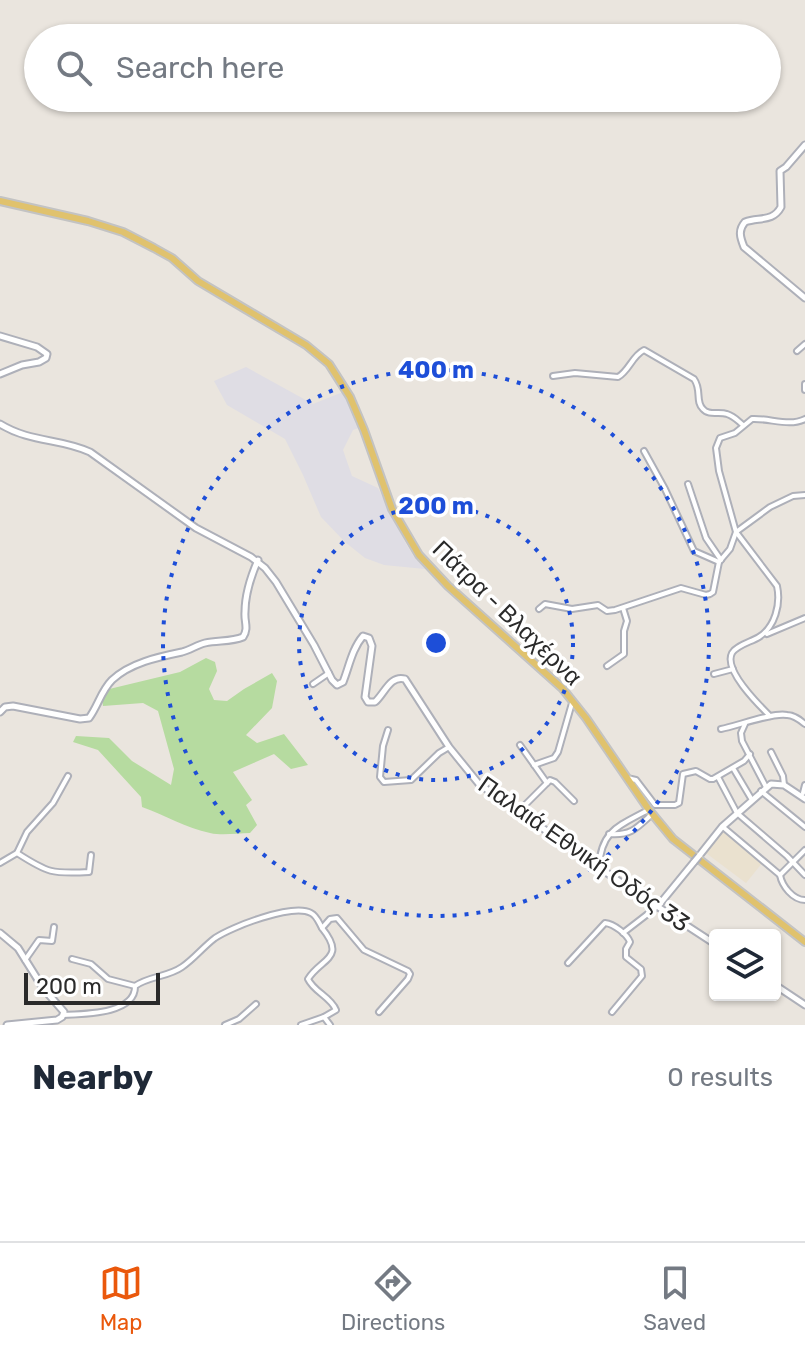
<!DOCTYPE html>
<html lang="en">
<head>
<meta charset="utf-8">
<style>
  body { margin:0; font-family:Rubik,sans-serif; background:#f2f2f3; color:#1f2937 }
  .controls { position:absolute; right:24px; bottom:24px; display:grid; overflow:hidden; border-radius:8px; box-shadow:0 2px 6px #0004 }
  .controls button { width:72px; height:72px; display:grid; place-items:center; padding:0; border:0; border-bottom:2px solid #e0e1e3; background:#fff; color:#1f2937; font:40px sans-serif }
  .scale { position:absolute; left:24px; bottom:20px; width:136px; box-sizing:border-box; padding-left:8px; border:4px solid #2a2a2a; border-top:0; font-size:22px; line-height:28px; white-space:nowrap; color:#2a2a2a; -webkit-text-stroke:6px #fff; paint-order:stroke }
  .list { margin:0; padding:0; list-style:none }
  h2 { display:flex; justify-content:space-between; align-items:center; height:104px; margin:0; padding:0 32px; font-size:34px }
  h2 small { font-size:26px; font-weight:400; color:#747a83 }
  .icon { flex:none; width:44px; height:44px; fill:none; stroke:currentColor; stroke-width:2; stroke-linecap:round; stroke-linejoin:round }
  .map { position:relative; flex:none; width:805px; height:1025px; overflow:hidden }
  .search { position:absolute; background:#fff; box-shadow:0 2px 6px #0004; left:24px; right:24px; top:24px; height:88px; display:flex; align-items:center; gap:20px; box-sizing:border-box; padding:0 28px; border-radius:44px; color:#747a83; font-size:30px }
  .sheet { height:216px; background:#fff }
  nav { display:flex; justify-content:space-around; align-items:center; box-sizing:border-box; height:112px; border-top:2px solid #e0e1e3; background:#fff; font-size:22px; color:#747a83 }
  nav a { display:grid; justify-items:center; gap:4px }
  nav .on { color:#ea580c }
  .map>svg:first-child { display:block }
  .industrial { fill:#dfdde4 }
  .education { fill:#eae1cf }
  .green { fill:#b6dba0 }
  .lines { fill:none; stroke-linecap:round; stroke-linejoin:round }
  .street-casing { stroke:#aeb0b9; stroke-width:8 }
  .secondary-casing { stroke:#aeb0b9; stroke-width:9 }
  .primary-casing { stroke:#c3c3c3; stroke-width:10 }
  .street { stroke:#fff; stroke-width:4 }
  .secondary { stroke:#fff; stroke-width:5 }
  .primary { stroke:#e0c26d; stroke-width:6 }
  .secondary-bridge-casing { stroke:#aeb0b9; stroke-width:9; stroke-linecap:butt }
  .secondary-bridge { stroke:#fff; stroke-width:5 }
  .ring { fill:none; stroke:#1d4ed8; stroke-width:4; stroke-dasharray:4 8 }
  .labels { text-anchor:middle; stroke-width:7; stroke-linejoin:round; paint-order:stroke }
  .street-label { font-size:24px; fill:#2a2a2a; stroke:#fff }
  .centre { fill:#1d4ed8; stroke:#fff; stroke-width:4 }
  .ring-label { font-size:24px; text-anchor:middle; font-weight:bold; fill:#1d4ed8; stroke:#fff; stroke-width:7; stroke-linejoin:round; paint-order:stroke }
</style>
</head>
<body>
<div class="map">
<svg width="805" height="1025" viewBox="0 0 805 1025">
  <rect width="100%" height="100%" fill="#eae5de"/>
  <polygon class="industrial" points="246,367 313,404 343,392 359,428 353,430 343,450 352,476 378,488 405,542 414,557 425,569 384,565 365,558 345,542 321,517 303,475 285,439 227,405 214,381"/>
  <polygon class="education" points="723,831 763,862 746,883 706,853"/>
  <path class="green" d="M206,658L215,662L217,671L209,689L214,700L227,701L244,689L272,673L277,681L272,708L246,735L257,743L284,734L308,765L291,769L274,754L233,772L252,800L246,805L257,825L250,833C237,833 223,836 210,833C186,828 165,815 142,807L141,797L98,750L73,742L76,736L109,738L132,761L171,785L174,769L158,711L143,703L103,706L101,691L180,672Z"/>
  <g class="lines">
    <defs>
      <g id="street">
        <polyline points="797,351 805,344"/>
        <path d="M553,376L575,373L618,377C629,371 632,356 644,350L694,379C702,390 695,402 703,409C709,416 719,411 727,414C734,416 738,421 743,425"/>
        <polyline points="805,384 805,390"/>
        <polyline points="644,451 665,489 694,551 719,562"/>
        <polyline points="688,484 706,538 721,560"/>
        <polyline points="539,609 545,604 572,609 598,605 607,611 615,610 681,588 706,595 710,594 713,592 719,562 730,549 736,532 770,507 793,496 805,495"/>
        <polyline points="767,634 805,618"/>
        <polyline points="607,666 624,654 624,631 627,621 623,608"/>
        <polyline points="714,674 733,669"/>
        <polyline points="313,684 329,673"/>
        <path d="M770,716C759,705 723,670 732,653C737,645 751,642 759,637C775,627 781,604 777,586L736,532L719,471L716,448L720,438L735,433L752,419C770,418 789,427 805,419"/>
        <polyline points="745,724 741,733 742,741 766,787"/>
        <path d="M721,729C737,726 773,712 787,715C794,715 800,720 805,724"/>
        <polyline points="388,730 383,746 380,777 384,782 411,780 439,753 449,747"/>
        <polyline points="520,745 547,783 550,780 555,782 574,801"/>
        <polyline points="771,752 783,776 784,785"/>
        <polyline points="534,765 554,758 558,752 572,703"/>
        <polyline points="733,768 752,800"/>
        <polyline points="718,777 737,813 787,856 805,875"/>
        <polyline points="627,778 636,780 655,805 675,805 679,803 683,774 696,771 710,779 713,779 744,761 750,754"/>
        <polyline points="761,791 805,827"/>
        <polyline points="803,793 805,785"/>
        <polyline points="518,812 547,783"/>
        <path d="M723,827L780,875C782,886 793,900 805,900"/>
        <path d="M609,834C631,836 637,828 652,814"/>
        <path d="M17,853C48,873 52,874 89,872L91,855"/>
        <polyline points="0,863 17,853 27,832 53,803 68,776"/>
        <path d="M599,867C601,830 619,826 648,810"/>
        <polyline points="780,875 805,850"/>
        <polyline points="623,933 658,906"/>
        <polyline points="72,959 91,964 108,979 135,986"/>
        <polyline points="25,960 39,940 52,941 54,927"/>
        <path d="M568,963L605,923C614,924 627,934 630,942L626,949V957L641,969L642,976L612,1012"/>
        <path d="M63,1015C84,1014 136,1014 135,986C149,976 168,977 182,967C194,959 203,947 215,938C231,927 293,903 311,913C317,916 319,923 322,928L330,919L337,918L364,950L408,971L410,974L408,979L379,1012"/>
        <polyline points="324,1017 330,1025"/>
        <polyline points="225,1025 239,1019 256,1004"/>
        <path d="M301,1025L324,1017L336,1010C331,997 314,992 308,979C321,958 347,959 322,928"/>
      </g>
      <g id="secondary">
        <path d="M805,145L786,167L780,171L781,207C773,222 759,217 745,222C738,230 740,237 744,247L805,298"/>
        <polyline points="0,336 37,347 47,354 46,358 39,362 22,365 0,374"/>
        <path d="M0,424C31,443 60,438 90,452L196,528L251,557L265,568L276,582L314,645L332,680L337,685L343,682C349,667 352,649 363,636L369,638L372,646L365,697L368,702H375C385,693 390,675 405,679L449,747L479,784L623,884L715,944"/>
        <path d="M0,712L5,707L13,706L80,719L89,718C98,706 101,691 112,680C130,663 158,657 182,652C190,650 197,645 205,643C218,640 231,642 243,637C249,628 244,622 245,612C245,594 251,576 258,560"/>
        <polyline points="699,856 722,827 771,784 784,785 805,799"/>
        <polyline points="658,906 694,862"/>
        <polyline points="0,933 18,948 43,988 64,1012 62,1017 57,1020 7,1025"/>
        <polyline points="775,985 805,1005"/>
      </g>
      <polyline id="primary" points="0,201 88,221 123,232 154,248 172,258 198,281 306,345 329,364 350,397 364,430 392,509 419,555 448,586 562,688 586,718 649,810 673,839 805,942"/>
    </defs>
    <use href="#street" class="street-casing"/>
    <use href="#secondary" class="secondary-casing"/>
    <use href="#primary" class="primary-casing"/>
    <use href="#street" class="street"/>
    <use href="#secondary" class="secondary"/>
    <use href="#primary" class="primary"/>
    <defs>
      <polyline id="secondary-bridge" points="694,862 699,856"/>
    </defs>
    <use href="#secondary-bridge" class="secondary-bridge-casing"/>
    <use href="#secondary-bridge" class="secondary-bridge"/>
  </g>
  <g class="ring">
    <circle cx="436" cy="643" r="137"/>
    <circle cx="436" cy="643" r="273"/>
  </g>
  <g class="labels">
    <g class="street-label">
      <text transform="translate(507 613) rotate(44)" y="8">Πάτρα - Βλαχέρνα</text>
      <text transform="translate(584 854) rotate(35)" y="8">Παλαιά Εθνική Οδός 33</text>
    </g>
  </g>
  <circle cx="436" cy="643" r="12" class="centre"/>
  <g class="ring-label">
    <text x="436" y="378">400 m</text>
    <text x="436" y="514">200 m</text>
  </g>
</svg>
<div class="controls">
<button><svg class="icon" aria-label="layers" viewBox="0 0 24 24"><path d="M12 4l9 5-9 5-9-5zM3 14l9 5 9-5"/></svg></button>
</div>
<div class="scale">200 m</div>
<div class="search"><svg class="icon" aria-label="search" viewBox="0 0 24 24"><circle cx="10" cy="10" r="6"/><path d="M15 15l6 6"/></svg>Search here</div>
</div>
<section class="sheet">
<h2>Nearby<small>0 results</small></h2>
<ul class="list">
</ul>
</section>
<nav>
<a class="on"><svg class="icon" aria-label="map" viewBox="0 0 24 24"><path d="M3 6l6-2 6 2 6-2v14l-6 2-6-2-6 2zM9 4v14M15 6v14"/></svg>Map</a>
<a><svg class="icon" aria-label="directions" viewBox="0 0 24 24"><path d="M12 3l9 9-9 9-9-9zM9 14v-3h6M13 9l2 2-2 2"/></svg>Directions</a>
<a><svg class="icon" aria-label="saved" viewBox="0 0 24 24"><path d="M7 4h10v16l-5-4-5 4z"/></svg>Saved</a>
</nav>
</body>
</html>
